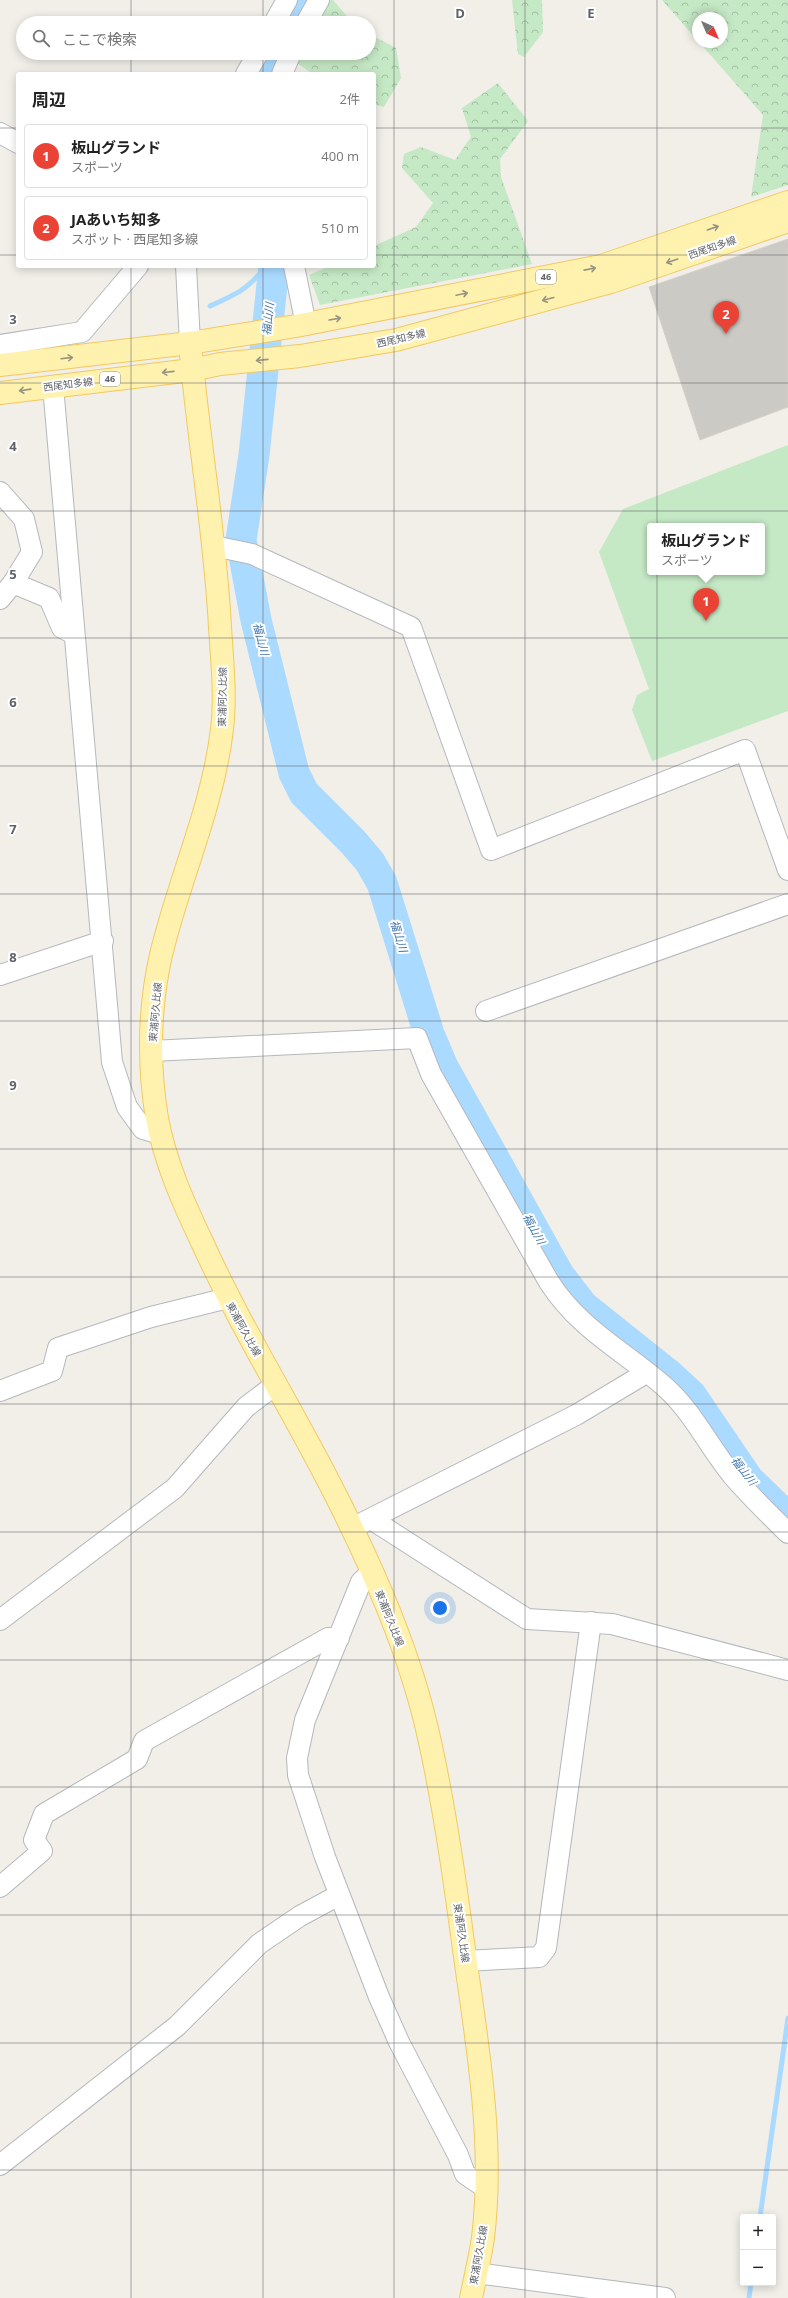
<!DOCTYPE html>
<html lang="ja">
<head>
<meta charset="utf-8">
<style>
  body { margin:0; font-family:"Open Sans","Noto Sans JP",sans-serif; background:#f6f6f6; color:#222 }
  .controls { position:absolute; right:12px; bottom:12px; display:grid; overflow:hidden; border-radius:4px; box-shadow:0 2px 10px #0003 }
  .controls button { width:36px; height:36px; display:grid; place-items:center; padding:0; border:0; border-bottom:1px solid #e0e0e0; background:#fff; color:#222; font:20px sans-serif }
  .compass { position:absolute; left:692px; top:12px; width:36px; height:36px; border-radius:50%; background:#fff; box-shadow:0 2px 10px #0003; rotate:136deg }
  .you { position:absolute; left:440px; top:1608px; width:14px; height:14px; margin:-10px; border:3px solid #fff; border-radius:50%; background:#1a73e8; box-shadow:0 0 0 6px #1a73e833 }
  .badge { display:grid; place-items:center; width:26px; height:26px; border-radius:50%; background:#ea4335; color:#fff; font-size:13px; font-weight:700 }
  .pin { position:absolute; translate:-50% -33px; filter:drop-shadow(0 1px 2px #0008) }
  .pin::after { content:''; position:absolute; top:21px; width:14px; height:12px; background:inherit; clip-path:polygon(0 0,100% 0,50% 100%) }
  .popup { position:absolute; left:647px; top:523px; width:118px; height:52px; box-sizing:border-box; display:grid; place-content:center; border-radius:4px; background:#fff; filter:drop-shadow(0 1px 3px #0005); font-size:13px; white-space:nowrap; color:#767676 }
  .popup b { font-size:15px; color:#222 }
  .popup::after { content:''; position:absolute; left:50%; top:100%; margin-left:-8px; border:8px solid transparent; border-top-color:#fff }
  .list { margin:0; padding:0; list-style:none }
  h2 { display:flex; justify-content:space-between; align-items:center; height:52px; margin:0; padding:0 16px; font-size:17px }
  h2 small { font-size:13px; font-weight:400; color:#767676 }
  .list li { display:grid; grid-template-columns:26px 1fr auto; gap:12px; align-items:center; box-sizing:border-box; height:64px; margin:0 8px 8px; padding:0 8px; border:1px solid #e0e0e0; border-radius:4px }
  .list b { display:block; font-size:15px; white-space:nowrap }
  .list p { margin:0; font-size:13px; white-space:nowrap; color:#767676 }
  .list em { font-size:13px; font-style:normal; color:#767676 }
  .icon { flex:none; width:22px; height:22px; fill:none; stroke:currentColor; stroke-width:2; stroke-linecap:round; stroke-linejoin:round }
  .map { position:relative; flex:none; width:788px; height:2298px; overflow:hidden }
  .search { position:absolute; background:#fff; box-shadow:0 2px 10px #0003; left:16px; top:16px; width:360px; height:44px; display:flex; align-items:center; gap:10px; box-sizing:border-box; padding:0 14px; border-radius:22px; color:#767676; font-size:15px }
  .panel { position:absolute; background:#fff; box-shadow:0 2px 10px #0003; left:16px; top:72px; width:360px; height:196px; border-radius:4px }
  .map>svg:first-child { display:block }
  .forest { fill:url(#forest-crowns) }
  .pitch { fill:#c5e8c5; fill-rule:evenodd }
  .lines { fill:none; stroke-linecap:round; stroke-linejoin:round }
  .stream { stroke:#aadaff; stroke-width:5 }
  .river { stroke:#aadaff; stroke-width:31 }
  .building { fill:#cccac5; stroke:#d6d1c6 }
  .minor-casing { stroke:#b5b8bc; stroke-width:22 }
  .major-casing { stroke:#f2c960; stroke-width:24 }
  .minor { stroke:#fff; stroke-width:20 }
  .major { stroke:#fff2af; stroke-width:22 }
  .oneway { stroke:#979581 }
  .grid { fill:none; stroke:#5f6368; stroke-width:1; stroke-opacity:0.55 }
  .labels { text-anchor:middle; stroke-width:4; stroke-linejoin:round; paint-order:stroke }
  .shield { fill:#fff; stroke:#8f9295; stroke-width:1 }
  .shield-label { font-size:9px; font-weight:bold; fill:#5f6368 }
  .street-label { font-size:10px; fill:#5f6368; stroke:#fff }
  .water-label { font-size:11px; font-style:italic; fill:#4174aa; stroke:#fff }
  .grid-label { font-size:13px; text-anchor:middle; font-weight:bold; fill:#5f6368; stroke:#fff; stroke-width:4; stroke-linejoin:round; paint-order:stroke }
</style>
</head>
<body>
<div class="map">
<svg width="788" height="2298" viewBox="0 0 788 2298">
  <defs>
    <pattern id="forest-crowns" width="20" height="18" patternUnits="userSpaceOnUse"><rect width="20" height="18" fill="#c5e8c5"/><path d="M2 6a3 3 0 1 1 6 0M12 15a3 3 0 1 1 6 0" fill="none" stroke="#a3c0a4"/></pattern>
  </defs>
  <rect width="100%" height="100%" fill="#f1efe8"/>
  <g class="forest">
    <polygon points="324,0 333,0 353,23 311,23"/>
    <polygon points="512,0 542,0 543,32 524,57 518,54"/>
    <polygon points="662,0 788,0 788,185 751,197 763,115 699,42 722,42 722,18 698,18 698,41"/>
    <polygon points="369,34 396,48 401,78 384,107 374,104 374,74 313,74 291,59 294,53 369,53"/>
    <polygon points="498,83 528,121 500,159 501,177 532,264 320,305 309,275 330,266 374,266 374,246 416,227 433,203 402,168 404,154 421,147 455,160 471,137 462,108"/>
  </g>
  <path class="pitch" d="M788,445V711L652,761L632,710L637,695L649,689L599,552L623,509ZM650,526H762V572H650Z"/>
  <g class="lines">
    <g class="stream">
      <path d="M210,306C239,293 246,290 267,266"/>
      <polyline points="760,2217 788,2018"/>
      <polyline points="749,2298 751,2283"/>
    </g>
    <g class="river">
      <polyline points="294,23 307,0"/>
      <polyline points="268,74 278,53"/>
      <polyline points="274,266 254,455 241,540 256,620 294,773 304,793 353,842 370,862 382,883 429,1034 443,1067 559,1275 583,1306 667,1373 691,1395 748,1479 788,1518"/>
    </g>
  </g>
  <polygon class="building" points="788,239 788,407 700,440 649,287"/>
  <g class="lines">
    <defs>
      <g id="minor">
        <polyline points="274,23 287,0"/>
        <polyline points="306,23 319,0"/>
        <polyline points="246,74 258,53"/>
        <polyline points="282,74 291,53"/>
        <polyline points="0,133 18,143"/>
        <polyline points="186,266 190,343"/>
        <polyline points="294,266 306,325"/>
        <polyline points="0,345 82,332 138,266"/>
        <polyline points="53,386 112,1062 127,1107 143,1129 160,1134"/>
        <polyline points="0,492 24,519 32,552 13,583 0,599"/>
        <polyline points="214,546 252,554 411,627 491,850 745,750 788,870"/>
        <polyline points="13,583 49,598 62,628 74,634"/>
        <polyline points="0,975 103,941"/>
        <polyline points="486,1011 788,904"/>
        <path d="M151,1051L417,1038L431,1074L549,1282C581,1331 623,1350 665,1387C693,1412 709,1447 733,1476C750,1496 769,1514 788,1533"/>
        <polyline points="0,1391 52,1371 58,1348 151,1317 228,1298"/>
        <polyline points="371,1519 527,1619 612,1624 788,1670"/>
        <polyline points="360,1524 576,1415 646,1373"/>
        <polyline points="371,1572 361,1582 305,1720 297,1758 298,1775 325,1857 379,1997 399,2042 458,2155 465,2174 487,2189"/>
        <polyline points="0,1620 175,1488 246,1407 275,1385"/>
        <polyline points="0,1887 42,1851 34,1840 44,1814 137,1759 144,1741 328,1638 339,1638"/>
        <polyline points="466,1961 539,1957 546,1948 591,1622"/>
        <polyline points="0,2165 177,2026 259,1944 300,1916 339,1895"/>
        <polyline points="476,2273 665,2298"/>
      </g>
      <g id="major">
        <path d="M190,343C198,438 215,531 220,627C222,660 226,695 222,729C213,807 179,879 161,955C149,1007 148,1065 157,1118C165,1162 183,1202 202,1242C240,1326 289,1404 331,1486C372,1566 411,1653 430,1742C446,1815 456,1890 466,1964C479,2055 494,2146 483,2238C480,2258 475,2278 471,2298"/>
        <polyline points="0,365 190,343 296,326 601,266 788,202"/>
        <polyline points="0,393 192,370 220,364 300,356 396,340 611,282 788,221"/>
      </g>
    </defs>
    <use href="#minor" class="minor-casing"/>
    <use href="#major" class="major-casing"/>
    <use href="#minor" class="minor"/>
    <use href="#major" class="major"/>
  </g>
  <defs><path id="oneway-shaft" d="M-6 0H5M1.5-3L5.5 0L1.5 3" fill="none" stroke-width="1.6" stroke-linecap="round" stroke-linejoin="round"/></defs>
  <g class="oneway">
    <use href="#oneway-shaft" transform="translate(713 228) rotate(-19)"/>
    <use href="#oneway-shaft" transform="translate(672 261) rotate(161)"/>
    <use href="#oneway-shaft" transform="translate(590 269) rotate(-11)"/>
    <use href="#oneway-shaft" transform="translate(462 294) rotate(-12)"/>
    <use href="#oneway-shaft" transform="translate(548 299) rotate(165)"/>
    <use href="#oneway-shaft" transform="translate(335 319) rotate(-10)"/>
    <use href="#oneway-shaft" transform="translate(67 358) rotate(-7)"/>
    <use href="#oneway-shaft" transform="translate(262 360) rotate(174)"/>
    <use href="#oneway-shaft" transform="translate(168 372) rotate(174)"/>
    <use href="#oneway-shaft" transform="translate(25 390) rotate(172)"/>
  </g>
  <path class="grid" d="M131,0V23M263,0V23M394,0V2298M525,0V2298M657,0V2298M131,53V74M263,53V74M0,128H18M374,128H788M0,255H18M374,255H788M131,266V2298M263,266V2298M0,383H788M0,511H788M0,638H788M0,766H788M0,894H788M0,1021H788M0,1149H788M0,1277H788M0,1404H788M0,1532H788M0,1660H788M0,1787H788M0,1915H788M0,2043H788M0,2170H788"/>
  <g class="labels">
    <g class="shield">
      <rect x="536" y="270" width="20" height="14" rx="3"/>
      <rect x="100" y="372" width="20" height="14" rx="3"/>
    </g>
    <g class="shield-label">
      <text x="546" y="280">46</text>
      <text x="110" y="382">46</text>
    </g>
    <g class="street-label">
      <text transform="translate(712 247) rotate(-19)" y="4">西尾知多線</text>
      <text transform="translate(401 338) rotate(-13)" y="4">西尾知多線</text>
      <text transform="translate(68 384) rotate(-7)" y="4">西尾知多線</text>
      <text transform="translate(222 697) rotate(-89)" y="4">東浦阿久比線</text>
      <text transform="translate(155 1012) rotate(-85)" y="4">東浦阿久比線</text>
      <text transform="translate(244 1329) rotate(61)" y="4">東浦阿久比線</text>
      <text transform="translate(390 1618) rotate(68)" y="4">東浦阿久比線</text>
      <text transform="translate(462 1933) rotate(82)" y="4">東浦阿久比線</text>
      <text transform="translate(478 2255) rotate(-80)" y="4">東浦阿久比線</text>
    </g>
    <g class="water-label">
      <text transform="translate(268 319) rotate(-84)" y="4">福山川</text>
      <text transform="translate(261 639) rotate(76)" y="4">福山川</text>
      <text transform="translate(399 936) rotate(73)" y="4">福山川</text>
      <text transform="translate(534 1229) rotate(61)" y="4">福山川</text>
      <text transform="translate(744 1471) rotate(52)" y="4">福山川</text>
    </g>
  </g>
  <g class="grid-label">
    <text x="460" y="18">D</text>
    <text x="591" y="18">E</text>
    <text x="13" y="324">3</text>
    <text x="13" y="451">4</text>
    <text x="13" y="579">5</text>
    <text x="13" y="707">6</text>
    <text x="13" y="834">7</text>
    <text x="13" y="962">8</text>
    <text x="13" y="1090">9</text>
  </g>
</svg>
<div class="controls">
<button>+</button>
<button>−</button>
</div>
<svg class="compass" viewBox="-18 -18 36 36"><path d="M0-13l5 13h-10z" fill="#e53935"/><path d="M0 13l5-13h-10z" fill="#767676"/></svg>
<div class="you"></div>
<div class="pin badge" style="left:706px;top:621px">1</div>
<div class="popup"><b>板山グランド</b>スポーツ</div>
<div class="pin badge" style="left:726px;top:334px">2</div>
<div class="search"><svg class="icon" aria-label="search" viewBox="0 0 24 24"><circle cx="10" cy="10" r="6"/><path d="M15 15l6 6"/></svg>ここで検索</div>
<section class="panel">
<h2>周辺<small>2件</small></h2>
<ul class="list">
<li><span class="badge">1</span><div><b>板山グランド</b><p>スポーツ</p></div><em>400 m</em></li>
<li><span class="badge">2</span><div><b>JAあいち知多</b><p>スポット · 西尾知多線</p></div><em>510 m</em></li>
</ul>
</section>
</div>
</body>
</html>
